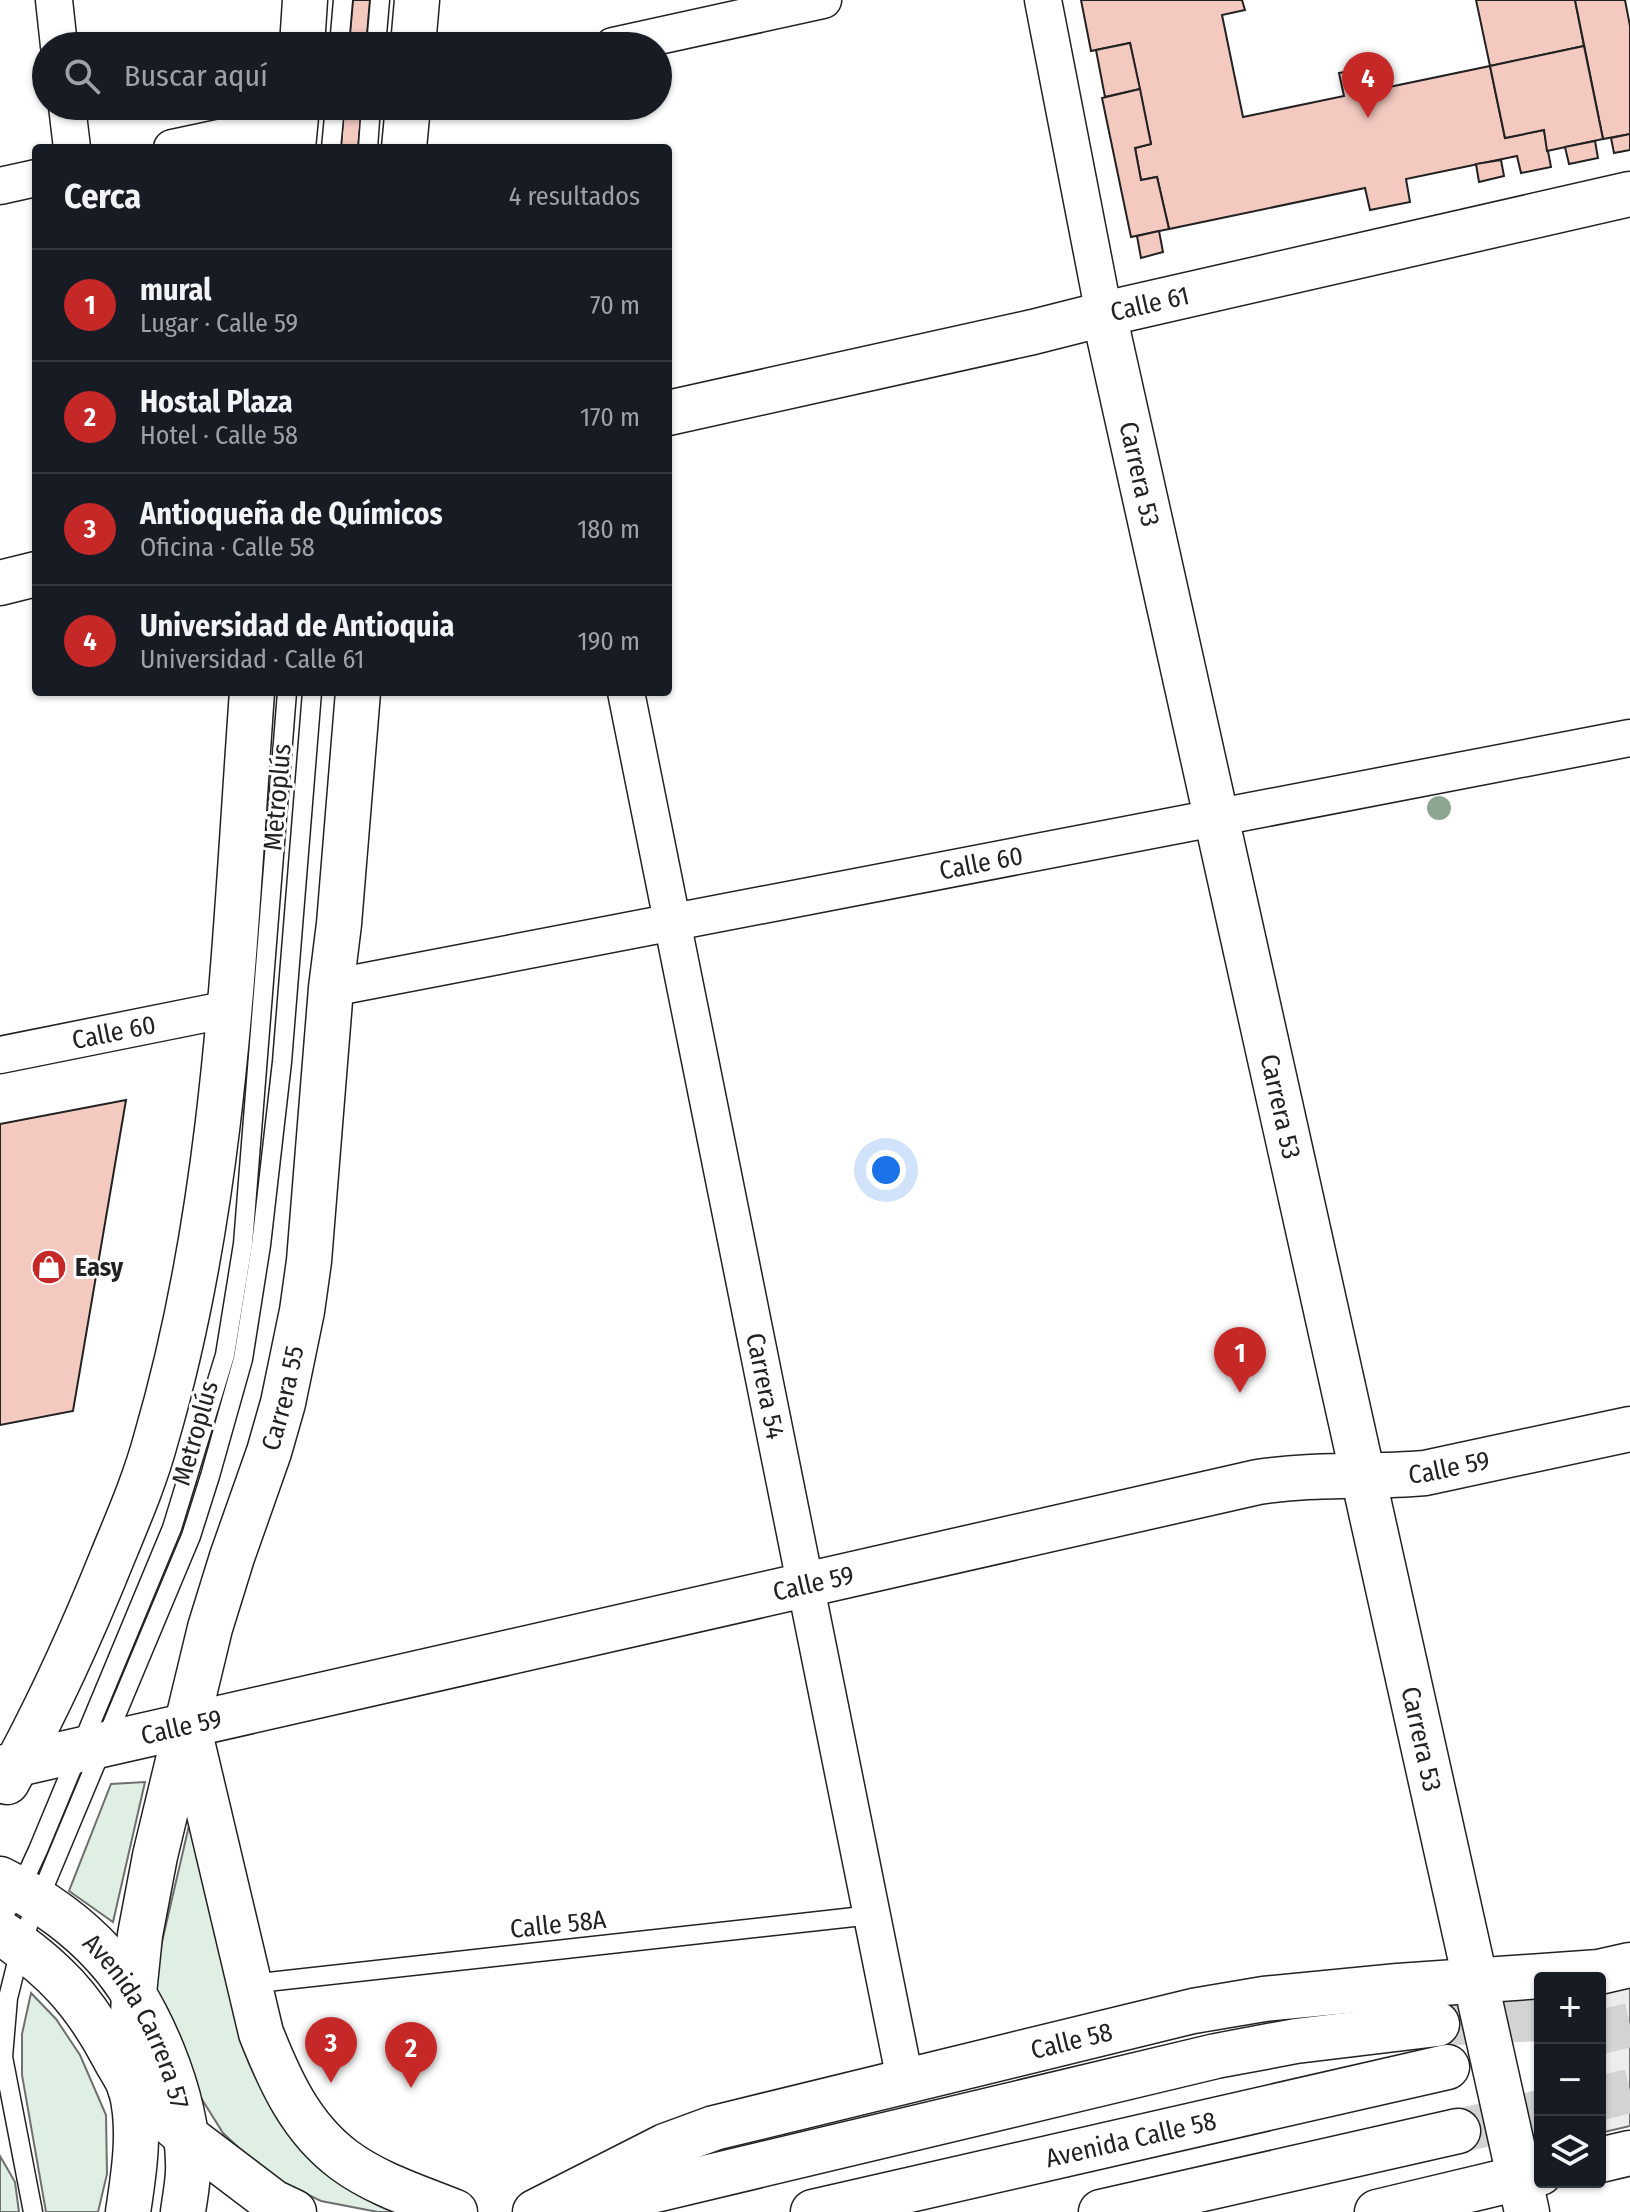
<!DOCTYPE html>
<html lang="es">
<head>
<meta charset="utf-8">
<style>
  body { margin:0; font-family:"Fira Sans Condensed",sans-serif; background:#20242c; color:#f1f3f6 }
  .controls { position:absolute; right:24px; bottom:24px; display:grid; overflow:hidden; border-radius:8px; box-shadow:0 2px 6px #0004 }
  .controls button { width:72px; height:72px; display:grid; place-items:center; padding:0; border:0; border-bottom:2px solid #363941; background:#171b24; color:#f1f3f6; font:40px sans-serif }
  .you { position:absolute; left:886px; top:1170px; width:28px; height:28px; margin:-20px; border:6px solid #fff; border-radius:50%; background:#1a73e8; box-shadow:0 0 0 12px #1a73e833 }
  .badge { display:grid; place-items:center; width:52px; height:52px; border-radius:50%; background:#c62828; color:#fff; font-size:26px; font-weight:700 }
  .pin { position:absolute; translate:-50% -66px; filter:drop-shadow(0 2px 4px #0008) }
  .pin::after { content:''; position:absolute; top:42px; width:28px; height:24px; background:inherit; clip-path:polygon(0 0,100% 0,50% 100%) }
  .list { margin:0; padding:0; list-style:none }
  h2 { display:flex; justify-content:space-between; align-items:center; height:104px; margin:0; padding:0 32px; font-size:34px }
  h2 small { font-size:26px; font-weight:400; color:#9ea1a6 }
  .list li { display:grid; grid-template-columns:52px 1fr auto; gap:24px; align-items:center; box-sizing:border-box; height:112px; padding:0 32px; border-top:2px solid #363941 }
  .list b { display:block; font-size:30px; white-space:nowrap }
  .list p { margin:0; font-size:26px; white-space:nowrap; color:#9ea1a6 }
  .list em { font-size:26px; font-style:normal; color:#9ea1a6 }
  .icon { flex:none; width:44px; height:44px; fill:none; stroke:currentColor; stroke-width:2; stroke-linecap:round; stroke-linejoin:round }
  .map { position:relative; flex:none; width:1630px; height:2212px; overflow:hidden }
  .search { position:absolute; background:#171b24; box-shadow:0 2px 6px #0004; left:32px; top:32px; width:640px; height:88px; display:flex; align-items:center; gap:20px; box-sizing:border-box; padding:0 28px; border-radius:44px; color:#9ea1a6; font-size:30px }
  .panel { position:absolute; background:#171b24; box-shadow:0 2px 6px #0004; left:32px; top:144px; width:640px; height:552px; border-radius:8px }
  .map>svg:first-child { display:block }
  .green { fill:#e0efe3; stroke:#6f6f6f; stroke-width:2 }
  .parking { fill:#ededed; stroke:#6f6f6f; stroke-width:2 }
  .building { fill:#f3c9c0; stroke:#222; stroke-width:2 }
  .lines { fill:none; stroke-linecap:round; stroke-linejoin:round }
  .primary-tunnel { stroke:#d3d3d3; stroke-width:44; stroke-dasharray:44 22; stroke-linecap:butt }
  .lane-casing { stroke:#222; stroke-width:21 }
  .street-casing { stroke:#222; stroke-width:39 }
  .secondary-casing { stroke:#222; stroke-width:47 }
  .primary-casing { stroke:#222; stroke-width:47 }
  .lane { stroke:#fff; stroke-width:18 }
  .street { stroke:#fff; stroke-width:36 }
  .secondary { stroke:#fff; stroke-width:44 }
  .primary { stroke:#fff; stroke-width:44 }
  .tree { fill:#8da692 }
  .labels { text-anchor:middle; stroke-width:6; stroke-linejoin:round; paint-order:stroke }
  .street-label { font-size:26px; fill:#222; stroke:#fff }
  .poi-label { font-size:26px; font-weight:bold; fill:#222; stroke:#fff; text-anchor:start }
</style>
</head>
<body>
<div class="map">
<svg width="1630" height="2212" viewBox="0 0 1630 2212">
  <rect width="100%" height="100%" fill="#fff"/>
  <g class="green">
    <polygon points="145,1782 113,1922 69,1891 111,1784"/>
    <polygon points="194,1804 249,2063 272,2100 396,2212 378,2212 321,2201 269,2176 223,2133 193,2085 152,1985"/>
    <polygon points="31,1993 56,2019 80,2055 106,2115 107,2174 98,2212 46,2212 22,2075 22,2034"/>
    <polygon points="0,2156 15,2182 19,2212 0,2212"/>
  </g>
  <polygon class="parking" points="1630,1985 1630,2126 1600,2133 1600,1992"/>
  <g class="building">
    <polygon points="353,0 370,0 366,46 349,46"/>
    <polygon points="1081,0 1242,0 1245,10 1222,15 1243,117 1344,96 1339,73 1384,64 1389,87 1490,66 1505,138 1544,130 1551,167 1521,173 1517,156 1406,179 1410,202 1370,210 1365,188 1169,229 1157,177 1141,180 1135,148 1151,144 1130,43 1091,51"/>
    <polygon points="1476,0 1575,0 1584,46 1490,66"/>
    <polygon points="1575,0 1625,0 1630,26 1630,134 1603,139"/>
    <polygon points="1130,43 1140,89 1105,97 1096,50"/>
    <polygon points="1584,46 1603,139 1547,151 1544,130 1505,138 1490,66"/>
    <polygon points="1140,89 1151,144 1135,148 1141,180 1157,177 1169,229 1131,237 1102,98"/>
    <polygon points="344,106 362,106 358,148 341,148"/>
    <polygon points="1630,134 1630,150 1614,153 1611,138"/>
    <polygon points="1595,141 1598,158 1569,164 1565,147"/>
    <polygon points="1501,160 1504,176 1479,182 1476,164"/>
    <polygon points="1159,231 1163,252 1141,258 1137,236"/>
    <polygon points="126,1100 73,1411 0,1425 0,1124"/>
  </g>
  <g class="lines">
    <g class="primary-tunnel">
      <polyline points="1437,2024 1540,2019"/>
      <polyline points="1600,2032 1630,2025"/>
      <polyline points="1600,2098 1630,2091"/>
      <polyline points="1458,2131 1540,2112"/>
    </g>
    <defs>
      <g id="lane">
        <polyline points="339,46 343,0"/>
        <polyline points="376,46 380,0"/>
        <polyline points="331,148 335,106"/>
        <polyline points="368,148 371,106"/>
        <polyline points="0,1921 20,1889 38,1850 172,1528 225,1355 243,1244 287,692"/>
        <polyline points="250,1984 872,1915"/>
        <polyline points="33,2212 3,2057 8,1998 21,1946 29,1923 191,1536 210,1476 243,1359 261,1245 282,1062 312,692"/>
      </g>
      <g id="street">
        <polyline points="54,0 59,46"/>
        <polyline points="1043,0 1104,314"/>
        <polyline points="613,46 823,0"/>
        <polyline points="67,106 72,148"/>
        <polyline points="172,148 295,122"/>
        <polyline points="0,186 36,178"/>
        <path id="s1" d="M626,692L905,2080"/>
        <path id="s2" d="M331,988L1630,738"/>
        <path id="s3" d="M0,1055L229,1009"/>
      </g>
      <g id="secondary">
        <polyline points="302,46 305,0"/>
        <polyline points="413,46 417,0"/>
        <polyline points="293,148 297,106"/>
        <polyline points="404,148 408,106"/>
        <path id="s4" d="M1104,314L1527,2212"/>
        <path id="s5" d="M668,413L1033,332L1104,314L1630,194"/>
        <polyline points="0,583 36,574"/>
        <path d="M189,1729L261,2033C280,2081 301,2128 344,2160C376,2184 418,2197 455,2212"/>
        <path id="s6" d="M0,1768L1258,1482C1315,1473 1368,1478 1425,1473L1630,1429"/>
        <path d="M7,1782C47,1710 81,1635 112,1558C128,1519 145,1480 156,1439C227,1197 234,942 252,692"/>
        <polyline points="1600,2160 1630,2153"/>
        <path id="s7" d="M294,2212L273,2202L186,2136L130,2088L134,1993L140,1935L155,1856L210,1628L232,1557L269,1452L283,1403L302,1311L309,1261L331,988L339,924L358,692"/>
        <path id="s8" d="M535,2212L665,2146L714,2128L1193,2011L1264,1999L1398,1986L1599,1972L1630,1965"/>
        <polyline points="1377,2212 1540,2173"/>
      </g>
      <g id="primary">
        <path id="s9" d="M0,1879C38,1898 75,1923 104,1955C149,2003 187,2096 188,2163C189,2179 185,2196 183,2212"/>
        <path d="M0,1932C53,1967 84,2000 114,2057C119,2067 128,2079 131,2090C141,2129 134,2173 128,2212"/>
        <polyline points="563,2212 1216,2056 1296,2041 1437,2024"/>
        <path id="s10" d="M813,2212L1447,2067"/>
        <polyline points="1101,2212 1458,2131"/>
      </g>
    </defs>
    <use href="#lane" class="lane-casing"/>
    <use href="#street" class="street-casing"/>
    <use href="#secondary" class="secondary-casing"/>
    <use href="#primary" class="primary-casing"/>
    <use href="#lane" class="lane"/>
    <use href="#street" class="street"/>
    <use href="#secondary" class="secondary"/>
    <use href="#primary" class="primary"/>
  </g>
  <circle class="tree" cx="1439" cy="808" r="12"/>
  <defs>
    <symbol id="shop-disc" viewBox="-11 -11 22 22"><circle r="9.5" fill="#c62828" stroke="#fff"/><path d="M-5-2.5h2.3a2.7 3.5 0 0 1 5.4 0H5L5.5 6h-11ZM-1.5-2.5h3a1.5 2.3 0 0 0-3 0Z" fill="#fff"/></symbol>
  </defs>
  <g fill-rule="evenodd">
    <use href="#shop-disc" x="29" y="1247" width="40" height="40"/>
  </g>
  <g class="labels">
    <g class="street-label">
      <text dy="9" stroke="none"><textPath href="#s5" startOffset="494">Calle 61</textPath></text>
      <text dy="9" stroke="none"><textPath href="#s4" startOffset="164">Carrera 53</textPath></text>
      <text transform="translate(277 797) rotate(-85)" y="9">Metroplús</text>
      <text dy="9" stroke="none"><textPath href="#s2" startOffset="662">Calle 60</textPath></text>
      <text dy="9" stroke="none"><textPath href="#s3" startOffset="116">Calle 60</textPath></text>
      <text dy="9" stroke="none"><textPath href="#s4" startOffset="812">Carrera 53</textPath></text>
      <text dy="9" stroke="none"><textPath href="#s1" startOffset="708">Carrera 54</textPath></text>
      <text dy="9" stroke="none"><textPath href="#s7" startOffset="916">Carrera 55</textPath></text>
      <text transform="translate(195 1433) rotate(-74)" y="9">Metroplús</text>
      <text dy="9" stroke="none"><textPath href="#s6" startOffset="1482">Calle 59</textPath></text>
      <text dy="9" stroke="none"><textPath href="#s6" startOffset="834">Calle 59</textPath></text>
      <text dy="9" stroke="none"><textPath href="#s6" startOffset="186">Calle 59</textPath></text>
      <text dy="9" stroke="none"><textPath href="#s4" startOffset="1460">Carrera 53</textPath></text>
      <text transform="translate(558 1924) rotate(-6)" y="9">Calle 58A</text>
      <text dy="9" stroke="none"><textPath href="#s9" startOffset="204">Avenida Carrera 57</textPath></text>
      <text dy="9" stroke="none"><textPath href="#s8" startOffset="566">Calle 58</textPath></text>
      <text dy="9" stroke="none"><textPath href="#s10" startOffset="326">Avenida Calle 58</textPath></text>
    </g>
    <g class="poi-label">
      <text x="75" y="1276">Easy</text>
    </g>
  </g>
</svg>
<div class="controls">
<button>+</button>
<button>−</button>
<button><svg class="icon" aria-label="layers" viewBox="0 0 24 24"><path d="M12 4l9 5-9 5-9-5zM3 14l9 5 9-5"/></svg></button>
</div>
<div class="you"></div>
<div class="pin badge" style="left:1240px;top:1393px">1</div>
<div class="pin badge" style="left:411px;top:2088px">2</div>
<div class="pin badge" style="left:331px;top:2083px">3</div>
<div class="pin badge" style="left:1368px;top:118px">4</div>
<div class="search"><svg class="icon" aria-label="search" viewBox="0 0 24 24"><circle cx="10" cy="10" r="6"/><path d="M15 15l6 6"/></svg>Buscar aquí</div>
<section class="panel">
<h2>Cerca<small>4 resultados</small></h2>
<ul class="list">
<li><span class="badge">1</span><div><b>mural</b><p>Lugar · Calle 59</p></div><em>70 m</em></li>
<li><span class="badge">2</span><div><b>Hostal Plaza</b><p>Hotel · Calle 58</p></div><em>170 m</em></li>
<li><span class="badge">3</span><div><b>Antioqueña de Químicos</b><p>Oficina · Calle 58</p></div><em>180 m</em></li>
<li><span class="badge">4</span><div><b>Universidad de Antioquia</b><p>Universidad · Calle 61</p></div><em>190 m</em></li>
</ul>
</section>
</div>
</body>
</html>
